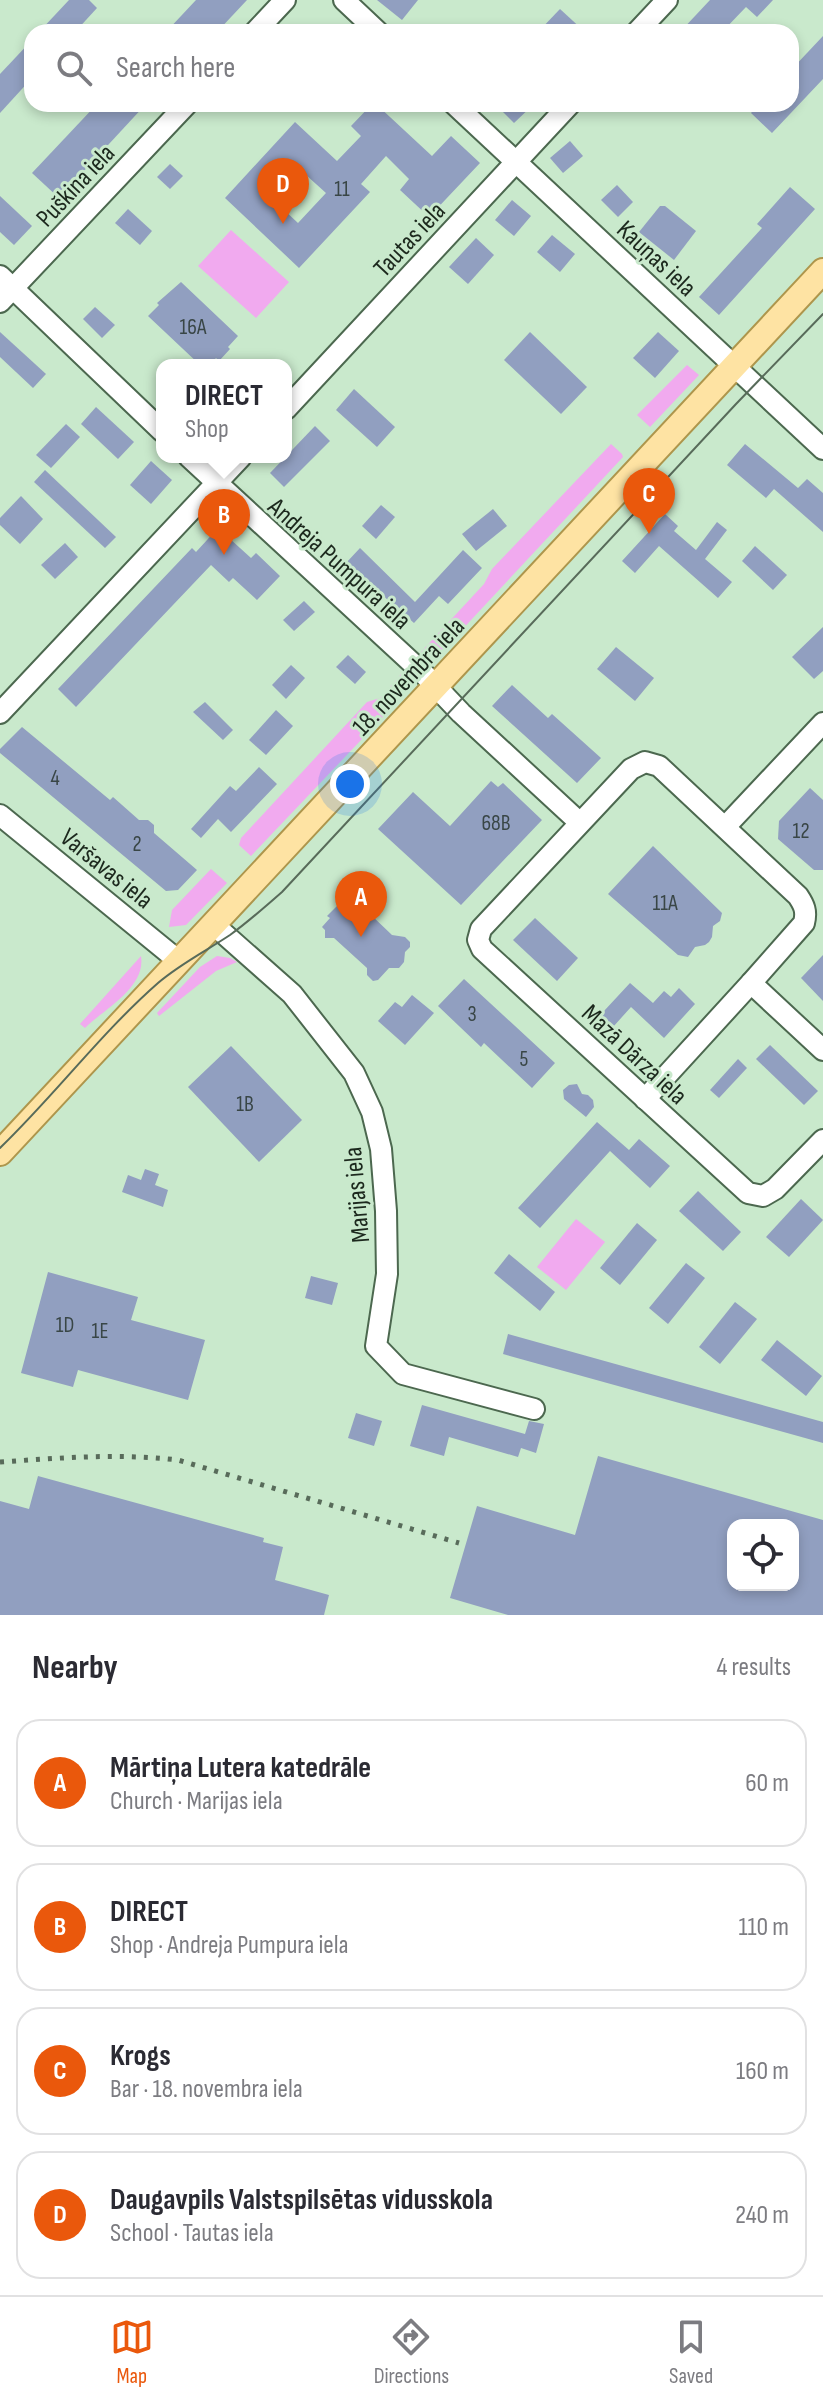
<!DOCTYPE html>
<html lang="en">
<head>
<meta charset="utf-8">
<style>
  body { margin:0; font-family:"Sofia Sans Condensed",sans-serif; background:#f2f2f3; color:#2b2b33 }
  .controls { position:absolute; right:24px; bottom:24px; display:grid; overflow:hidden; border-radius:16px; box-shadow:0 4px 12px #0003 }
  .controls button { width:72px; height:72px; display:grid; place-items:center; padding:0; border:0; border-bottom:2px solid #e1e1e2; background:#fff; color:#2b2b33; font:40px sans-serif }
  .you { position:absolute; left:350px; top:784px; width:28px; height:28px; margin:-20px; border:6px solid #fff; border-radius:50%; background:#1a73e8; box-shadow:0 0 0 12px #1a73e833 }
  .badge { display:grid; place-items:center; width:52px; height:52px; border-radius:50%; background:#ea580c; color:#fff; font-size:26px; font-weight:700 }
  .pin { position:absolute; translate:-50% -66px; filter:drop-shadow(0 2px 4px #0008) }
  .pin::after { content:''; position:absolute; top:42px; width:28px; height:24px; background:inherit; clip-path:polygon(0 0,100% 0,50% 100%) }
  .popup { position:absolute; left:156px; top:359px; width:136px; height:104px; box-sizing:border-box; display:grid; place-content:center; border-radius:16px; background:#fff; filter:drop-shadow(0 2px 6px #0005); font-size:26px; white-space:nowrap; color:#7c7c81 }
  .popup b { font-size:30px; color:#2b2b33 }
  .popup::after { content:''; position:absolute; left:50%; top:100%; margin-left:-16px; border:16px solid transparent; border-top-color:#fff }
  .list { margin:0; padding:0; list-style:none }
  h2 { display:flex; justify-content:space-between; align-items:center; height:104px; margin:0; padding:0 32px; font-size:34px }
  h2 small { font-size:26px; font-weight:400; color:#7c7c81 }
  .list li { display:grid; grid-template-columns:52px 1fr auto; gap:24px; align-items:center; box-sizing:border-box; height:128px; margin:0 16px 16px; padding:0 16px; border:2px solid #e1e1e2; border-radius:24px }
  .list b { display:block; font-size:30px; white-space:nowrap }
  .list p { margin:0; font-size:26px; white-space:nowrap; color:#7c7c81 }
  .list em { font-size:26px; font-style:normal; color:#7c7c81 }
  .icon { flex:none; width:44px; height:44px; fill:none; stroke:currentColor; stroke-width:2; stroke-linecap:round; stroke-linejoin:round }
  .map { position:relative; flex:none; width:823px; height:1615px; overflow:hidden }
  .search { position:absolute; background:#fff; box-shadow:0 4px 12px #0003; left:24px; right:24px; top:24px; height:88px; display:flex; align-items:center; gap:20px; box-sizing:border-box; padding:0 28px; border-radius:24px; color:#7c7c81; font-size:30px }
  .sheet { height:680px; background:#fff }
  nav { display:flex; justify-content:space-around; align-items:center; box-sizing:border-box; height:112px; border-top:2px solid #e1e1e2; background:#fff; font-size:22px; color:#7c7c81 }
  nav a { display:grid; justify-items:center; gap:4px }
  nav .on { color:#ea580c }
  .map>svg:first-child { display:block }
  .green { fill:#f1aaef }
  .building { fill:#919fc0; fill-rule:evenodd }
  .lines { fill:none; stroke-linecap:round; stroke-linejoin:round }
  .minor-casing { stroke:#4c684f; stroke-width:24 }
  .major-casing { stroke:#ae964c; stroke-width:28 }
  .minor { stroke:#fff; stroke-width:20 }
  .major { stroke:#fee3a3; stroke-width:24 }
  .tram { stroke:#586b5a; stroke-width:2 }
  .rail { stroke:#586b5a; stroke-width:5; stroke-dasharray:4 8; stroke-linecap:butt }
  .labels { text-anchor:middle; stroke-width:6; stroke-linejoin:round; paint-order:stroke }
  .number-label { font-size:22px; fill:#394646 }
  .street-label { font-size:26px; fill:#1c281d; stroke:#c9e9cc }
</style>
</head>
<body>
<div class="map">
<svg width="823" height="1615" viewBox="0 0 823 1615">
  <rect width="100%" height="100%" fill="#c9e9cc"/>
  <g class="green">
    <polygon points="231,230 289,282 256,318 198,266"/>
    <polygon points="687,365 699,375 650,427 637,415"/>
    <polygon points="611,444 622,454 623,457 444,649 428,654 421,652 484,584 492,569"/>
    <path d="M402,673C405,684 404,690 399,700L251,856L239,845L241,838L367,702L380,698Z"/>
    <polygon points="211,869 227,883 186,925 169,927 172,910"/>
    <path d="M141,956C146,988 104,1009 85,1028L80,1024Z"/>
    <polygon points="217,956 230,958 237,962 216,971 159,1016 157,1013 200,967"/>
    <polygon points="576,1219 605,1242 566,1290 537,1267"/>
  </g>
  <g class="building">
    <polygon points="69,0 89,0 97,8 75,32 39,32"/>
    <polygon points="196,0 247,0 217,32 166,32"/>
    <polygon points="377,0 418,0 402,20"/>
    <polygon points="710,0 773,0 757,17 746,7 722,32 680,32"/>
    <polygon points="560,9 585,32 538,32"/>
    <polygon points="823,36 823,79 772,133 751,113 759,104 791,104 791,70"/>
    <polygon points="32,40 32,78 0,113 0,74"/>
    <polygon points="97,104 146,104 59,198 32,173"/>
    <path d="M372,104H376L432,156L451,136L480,163L429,217L400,190L409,179L386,156L361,184L370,192L299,268L225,198L295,122L337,161L361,136L351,126ZM296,166L326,193L298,223L269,196Z"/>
    <polygon points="495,104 534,104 514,123"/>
    <polygon points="570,141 583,156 563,173 550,158"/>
    <polygon points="170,164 183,176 170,189 157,177"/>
    <polygon points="617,185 633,202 618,217 601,200"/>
    <polygon points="790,187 815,209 719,315 699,297 762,228 757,224"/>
    <polygon points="0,196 32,226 14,245 0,232"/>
    <polygon points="512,200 531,216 514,236 495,220"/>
    <polygon points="660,206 665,206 696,231 674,260 639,232"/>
    <polygon points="128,209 152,231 140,245 115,223"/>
    <polygon points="552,235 575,254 560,272 537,252"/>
    <polygon points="476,238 494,255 468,284 449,267"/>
    <polygon points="181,282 238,336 228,347 230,349 219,361 216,358 210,365 200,365 148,316 159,305 157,303"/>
    <polygon points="95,307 115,325 102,338 83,319"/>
    <polygon points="0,332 46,374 33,388 0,357"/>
    <polygon points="530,332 587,387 561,414 504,360"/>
    <polygon points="658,332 679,351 655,378 633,358"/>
    <polygon points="354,389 395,427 377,447 336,410"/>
    <polygon points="96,407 134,442 118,459 81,424"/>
    <polygon points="66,424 80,437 51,468 36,455"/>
    <polygon points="315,426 330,441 284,487 270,473"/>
    <polygon points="745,444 798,488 807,479 823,493 823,532 774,489 766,498 727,465"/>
    <polygon points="151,461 172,480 151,504 130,485"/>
    <polygon points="45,470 116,537 105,548 34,482"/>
    <polygon points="21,496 43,519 20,544 0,525 0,518"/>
    <polygon points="381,505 395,517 376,539 362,526"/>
    <polygon points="493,509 507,526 476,551 462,534"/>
    <polygon points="665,514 678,526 674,531 696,550 717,522 727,530 705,559 732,582 718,598 659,546 635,573 622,561"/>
    <polygon points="218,528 251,558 256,553 280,576 257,600 233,578 229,582 211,565 76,707 58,689 192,548 196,552"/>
    <polygon points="65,543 78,557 55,579 41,565"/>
    <polygon points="755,546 787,575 773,590 742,561"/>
    <polygon points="360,548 415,602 463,550 482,568 448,604 439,596 414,623 346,563"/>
    <polygon points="304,601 315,612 294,631 283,620"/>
    <polygon points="823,627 823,671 814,679 792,657"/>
    <polygon points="616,647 654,678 635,701 597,669"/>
    <polygon points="348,655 366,672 355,684 336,667"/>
    <polygon points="291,665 305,678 286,699 272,685"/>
    <polygon points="512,685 548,718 552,714 601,758 577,783 492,706"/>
    <polygon points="205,702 233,730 223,740 193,712"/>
    <polygon points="276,710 293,726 266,755 249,740"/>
    <polygon points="22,727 110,800 113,797 139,820 148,820 154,825 154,833 197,870 178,890 166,891 0,753 0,749"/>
    <polygon points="259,767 277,784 231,832 218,819 201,838 191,829 230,786 236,791"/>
    <polygon points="491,781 498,787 503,783 542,820 461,905 378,829 413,792 450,826"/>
    <polygon points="810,788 823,800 823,870 814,870 778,839 779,821"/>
    <polygon points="653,846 722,913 720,921 713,926 712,937 709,942 705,945 695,947 688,957 678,955 608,894"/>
    <polygon points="349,894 392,935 405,937 410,942 410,947 405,952 404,962 399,968 389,968 378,980 373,981 367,975 367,968 334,938 325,938 325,930 322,927 330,918 327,916"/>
    <polygon points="535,918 578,958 557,981 513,940"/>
    <polygon points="823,955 823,1001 801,978"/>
    <polygon points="464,979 555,1063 532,1088 484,1043 481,1047 438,1006"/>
    <polygon points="630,983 653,1003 664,991 671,997 679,988 695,1004 664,1038 631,1007 604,1037 591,1025"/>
    <polygon points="412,995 434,1013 405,1045 378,1021 395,1002 402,1007"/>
    <polygon points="770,1045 818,1091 804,1105 756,1059"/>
    <polygon points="231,1046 302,1120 259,1162 188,1087"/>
    <polygon points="738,1059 747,1068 719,1098 710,1090"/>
    <polygon points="577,1084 582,1094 588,1095 593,1100 594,1107 586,1117 564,1099 563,1090 569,1085"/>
    <polygon points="597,1122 629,1150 639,1139 670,1166 650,1188 610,1151 540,1228 518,1208"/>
    <polygon points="145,1169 159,1174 155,1185 168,1190 163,1207 122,1192 128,1175 141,1180"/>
    <polygon points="698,1191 741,1232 723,1251 679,1211"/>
    <polygon points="801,1199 823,1220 789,1257 766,1237"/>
    <polygon points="637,1223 657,1240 620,1285 600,1268"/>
    <polygon points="509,1254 555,1292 540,1311 494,1273"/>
    <polygon points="686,1263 705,1278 668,1324 649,1308"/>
    <polygon points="48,1272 138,1297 131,1320 205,1340 188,1400 78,1370 73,1387 21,1373"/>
    <polygon points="311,1276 338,1283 332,1305 305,1298"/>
    <polygon points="735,1302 757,1319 720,1364 699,1347"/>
    <polygon points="508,1334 823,1422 823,1443 503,1354"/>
    <polygon points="777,1340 822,1376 806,1396 761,1360"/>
    <polygon points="422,1405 525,1434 529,1421 544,1424 536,1453 521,1448 518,1457 449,1437 444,1456 410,1446"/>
    <polygon points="356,1413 382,1421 374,1446 348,1438"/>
    <path d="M598,1456L823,1520V1615H508L450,1598L477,1506L575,1535ZM733,1525H793V1585H733Z"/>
    <polygon points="38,1476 264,1538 263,1542 283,1547 275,1580 329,1595 324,1615 0,1615 0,1501 29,1509"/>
  </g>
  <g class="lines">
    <defs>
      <g id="minor">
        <polyline points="344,0 378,32"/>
        <polyline points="255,32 285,0"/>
        <polyline points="637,32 667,0"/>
        <polyline points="454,104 823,449"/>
        <polyline points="0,276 162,431"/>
        <polyline points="0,302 187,104"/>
        <polyline points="286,409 570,104"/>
        <polyline points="189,457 423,673 461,713 579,822"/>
        <polyline points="0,713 241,457"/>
        <polyline points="0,815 180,962"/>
        <polyline points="725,827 823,723"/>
        <polyline points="214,925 292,994 354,1073 372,1112 381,1149 386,1211 387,1274 376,1346 403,1374 534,1409"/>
        <path d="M823,1050L751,983L804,923C807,911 804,905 798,896L659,766L645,762L631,769L481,929L478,940L482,949L748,1193L763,1196L775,1189L823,1140"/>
        <polyline points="645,1099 751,983"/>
      </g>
      <polyline id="major" points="0,1153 823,271"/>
    </defs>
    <use href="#minor" class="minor-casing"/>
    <use href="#major" class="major-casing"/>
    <use href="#minor" class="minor"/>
    <use href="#major" class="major"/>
    <path class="tram" d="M0,1148C55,1095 101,1033 158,983C180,964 206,951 230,935C248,922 265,907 282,892L736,404L823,314"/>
    <path class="rail" d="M0,1462C60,1458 118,1453 178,1460L459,1543"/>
  </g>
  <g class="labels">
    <g class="number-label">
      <text x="342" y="196">11</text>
      <text x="193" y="334">16A</text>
      <text x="55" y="785">4</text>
      <text x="496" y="830">68B</text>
      <text x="801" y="838">12</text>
      <text x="137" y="851">2</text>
      <text x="665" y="910">11A</text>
      <text x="472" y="1021">3</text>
      <text x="524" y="1066">5</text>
      <text x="245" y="1111">1B</text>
      <text x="65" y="1332">1D</text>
      <text x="100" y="1338">1E</text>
    </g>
    <g class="street-label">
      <text transform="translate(75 185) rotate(-47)" y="9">Puškina iela</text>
      <text transform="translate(409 239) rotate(-47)" y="9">Tautas iela</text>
      <text transform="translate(657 258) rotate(43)" y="9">Kauņas iela</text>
      <text transform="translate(340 563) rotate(42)" y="9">Andreja Pumpura iela</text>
      <text transform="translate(408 676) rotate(-47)" y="9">18. novembra iela</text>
      <text transform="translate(107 868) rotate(39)" y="9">Varšavas iela</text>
      <text transform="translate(635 1054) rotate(43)" y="9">Mazā Dārza iela</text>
      <text transform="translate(356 1195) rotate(-95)" y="9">Marijas iela</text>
    </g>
  </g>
</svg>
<div class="controls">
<button><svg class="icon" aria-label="locate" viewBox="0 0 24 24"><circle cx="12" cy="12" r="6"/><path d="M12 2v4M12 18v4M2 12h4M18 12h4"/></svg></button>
</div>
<div class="you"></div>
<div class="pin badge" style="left:361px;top:937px">A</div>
<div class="pin badge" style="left:224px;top:555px">B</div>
<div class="popup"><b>DIRECT</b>Shop</div>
<div class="pin badge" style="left:649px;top:534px">C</div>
<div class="pin badge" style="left:283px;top:224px">D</div>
<div class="search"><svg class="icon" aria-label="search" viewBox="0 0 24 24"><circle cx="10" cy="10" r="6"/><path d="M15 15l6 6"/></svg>Search here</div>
</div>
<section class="sheet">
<h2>Nearby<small>4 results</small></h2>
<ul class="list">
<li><span class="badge">A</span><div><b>Mārtiņa Lutera katedrāle</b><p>Church · Marijas iela</p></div><em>60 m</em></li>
<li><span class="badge">B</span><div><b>DIRECT</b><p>Shop · Andreja Pumpura iela</p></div><em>110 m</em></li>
<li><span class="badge">C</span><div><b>Krogs</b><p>Bar · 18. novembra iela</p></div><em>160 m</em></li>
<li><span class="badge">D</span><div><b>Daugavpils Valstspilsētas vidusskola</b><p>School · Tautas iela</p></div><em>240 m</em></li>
</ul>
</section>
<nav>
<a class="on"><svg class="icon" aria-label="map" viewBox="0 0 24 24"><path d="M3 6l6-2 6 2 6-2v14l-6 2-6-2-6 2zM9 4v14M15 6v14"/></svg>Map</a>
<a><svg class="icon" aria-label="directions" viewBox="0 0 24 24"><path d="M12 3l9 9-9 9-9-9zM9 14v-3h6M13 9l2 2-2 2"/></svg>Directions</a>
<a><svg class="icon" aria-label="saved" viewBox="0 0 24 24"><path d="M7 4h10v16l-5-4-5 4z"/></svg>Saved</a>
</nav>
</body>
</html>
